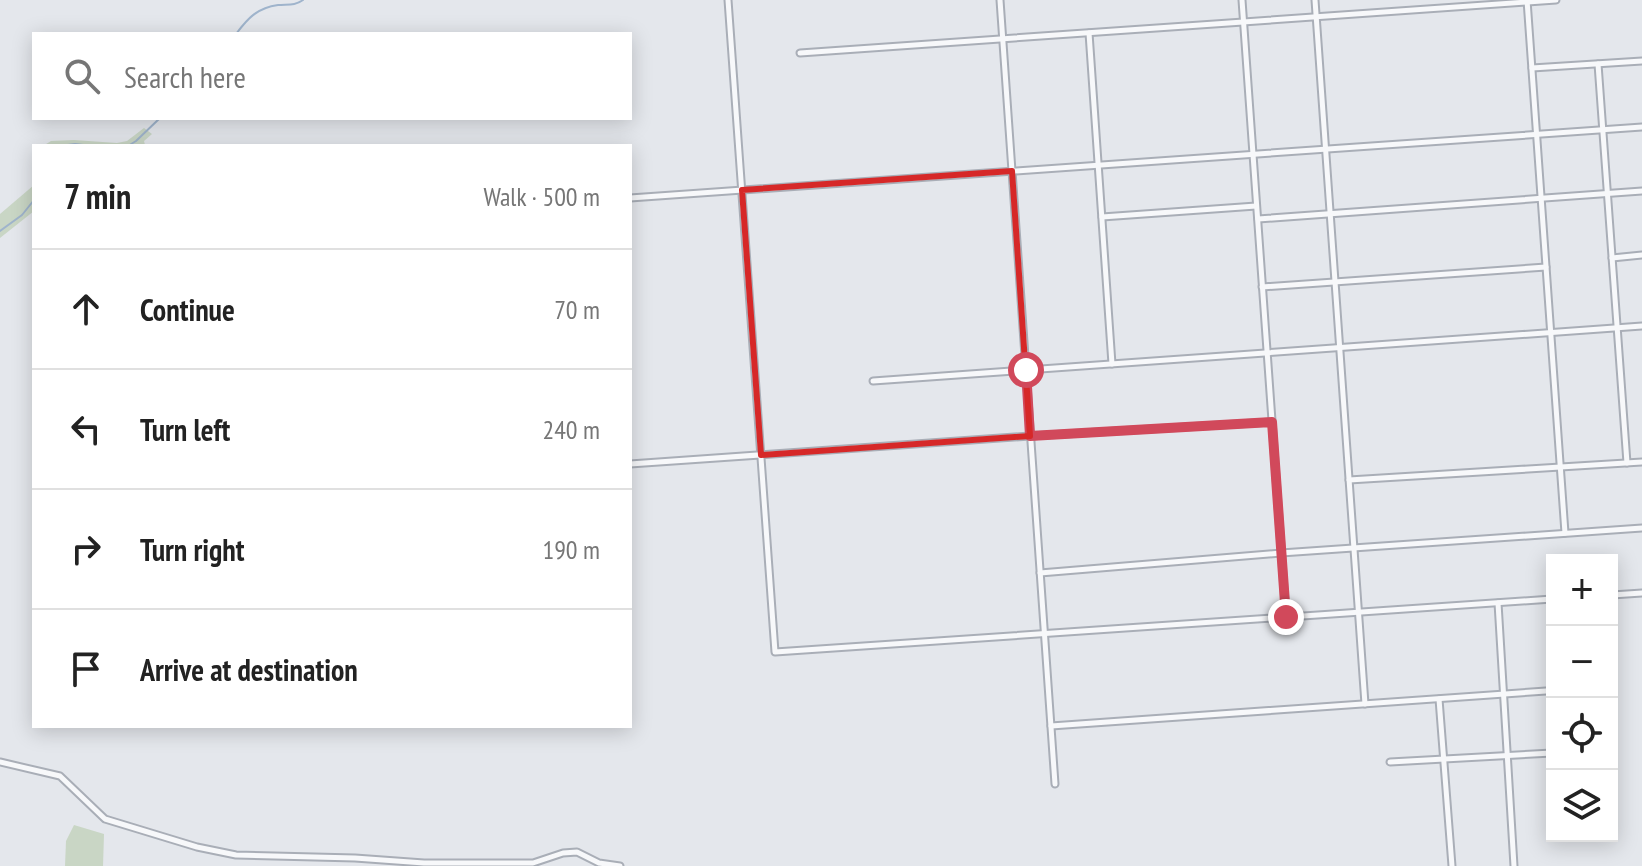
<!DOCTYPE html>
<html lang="en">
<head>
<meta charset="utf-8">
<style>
  body { margin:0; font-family:"PT Sans Narrow",sans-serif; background:#f6f6f6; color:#222 }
  .controls { position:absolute; right:24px; bottom:24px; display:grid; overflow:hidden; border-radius:0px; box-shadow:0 4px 20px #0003 }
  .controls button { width:72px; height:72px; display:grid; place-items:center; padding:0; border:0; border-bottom:2px solid #e0e0e0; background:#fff; color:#222; font:40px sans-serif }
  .stop { position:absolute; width:24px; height:24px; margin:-18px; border:6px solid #d1495b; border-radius:50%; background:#fff }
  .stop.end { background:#d1495b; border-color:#fff; box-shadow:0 2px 8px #0008 }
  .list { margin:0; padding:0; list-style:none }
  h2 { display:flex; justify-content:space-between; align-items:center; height:104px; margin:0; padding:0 32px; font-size:34px }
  h2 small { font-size:26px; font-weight:400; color:#767676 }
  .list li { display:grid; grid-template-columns:52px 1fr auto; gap:24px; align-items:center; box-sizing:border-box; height:120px; padding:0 32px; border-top:2px solid #e0e0e0 }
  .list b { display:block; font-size:30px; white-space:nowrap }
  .list em { font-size:26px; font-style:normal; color:#767676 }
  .icon { flex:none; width:44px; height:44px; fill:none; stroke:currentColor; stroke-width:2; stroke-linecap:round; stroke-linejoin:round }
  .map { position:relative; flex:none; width:1642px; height:866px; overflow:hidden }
  .search { position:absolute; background:#fff; box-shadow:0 4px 20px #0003; left:32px; top:32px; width:600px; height:88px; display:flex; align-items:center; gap:20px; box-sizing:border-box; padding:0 28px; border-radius:0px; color:#767676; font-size:30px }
  .panel { position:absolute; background:#fff; box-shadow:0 4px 20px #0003; left:32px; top:144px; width:600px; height:584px; border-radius:0px }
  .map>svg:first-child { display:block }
  .green { fill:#c9d6c5 }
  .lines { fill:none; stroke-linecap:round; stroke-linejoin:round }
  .stream { stroke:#9fb4cc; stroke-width:2 }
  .minor-casing { stroke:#a9aeb7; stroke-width:9 }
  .minor { stroke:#f7f8fa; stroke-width:5 }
  .route { stroke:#d1495b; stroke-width:10 }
  .marked { fill:none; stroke:#d62828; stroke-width:6; stroke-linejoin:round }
</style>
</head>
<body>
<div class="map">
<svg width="1642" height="866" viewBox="0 0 1642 866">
  <rect width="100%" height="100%" fill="#e4e7ec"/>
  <g class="green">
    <polygon points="144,128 152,134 144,141 145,145 159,146 43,146 51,141 74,140 117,143 127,141"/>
    <polygon points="34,185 34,211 0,238 0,214"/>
    <polygon points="74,825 104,834 103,866 65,866 66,841"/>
  </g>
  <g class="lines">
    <g class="stream">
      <path d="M236,34C248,18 257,8 278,5C287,4 295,6 303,0"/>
      <polyline points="60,146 75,144 92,146"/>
      <polyline points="128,146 136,141 160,118"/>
      <polyline points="0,231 22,215 34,200"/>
    </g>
    <defs>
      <g id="minor">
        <polyline points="728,0 775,652 1552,599"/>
        <polyline points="1000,0 1055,784"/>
        <polyline points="1242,0 1286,617"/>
        <polyline points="1315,0 1365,704"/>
        <polyline points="1527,0 1565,533"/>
        <polyline points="1089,33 1112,364"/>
        <polyline points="800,53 1556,0"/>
        <polyline points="1598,64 1627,463"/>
        <polyline points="1532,68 1642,61"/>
        <polyline points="630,198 1642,127"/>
        <polyline points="1102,217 1256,206"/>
        <polyline points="1258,219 1642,191"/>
        <polyline points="1612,258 1642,255"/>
        <polyline points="1262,287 1546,267"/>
        <polyline points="873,381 1642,326"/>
        <polyline points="630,464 1030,436 1272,422"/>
        <polyline points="1349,480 1642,462"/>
        <polyline points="1040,573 1281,553 1642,528"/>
        <polyline points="1612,595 1642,593"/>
        <polyline points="1498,603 1514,866"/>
        <polyline points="1439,699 1452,866"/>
        <polyline points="1051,726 1546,691"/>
        <polyline points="0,762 60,776 105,819 197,847 236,855 355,858 424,863 533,863 563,853 577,852 599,863 620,866"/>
        <polyline points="1390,762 1552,753"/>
      </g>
    </defs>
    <use href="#minor" class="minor-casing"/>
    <use href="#minor" class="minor"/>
  </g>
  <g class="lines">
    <polyline class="route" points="1026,370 1030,436 1272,422 1286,617"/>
  </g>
  <path class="marked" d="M1012,171L1030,436L761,455L742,190Z"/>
</svg>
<div class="controls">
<button>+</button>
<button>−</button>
<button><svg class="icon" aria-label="locate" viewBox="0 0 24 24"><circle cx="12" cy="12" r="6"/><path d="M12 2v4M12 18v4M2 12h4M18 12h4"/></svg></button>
<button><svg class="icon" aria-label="layers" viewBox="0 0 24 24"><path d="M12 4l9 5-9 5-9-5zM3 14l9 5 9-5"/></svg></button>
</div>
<div class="stop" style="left:1026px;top:370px"></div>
<div class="stop end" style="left:1286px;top:617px"></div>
<div class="search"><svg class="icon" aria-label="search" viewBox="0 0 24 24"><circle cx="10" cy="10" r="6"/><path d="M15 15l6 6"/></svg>Search here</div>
<section class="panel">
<h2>7 min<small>Walk · 500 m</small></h2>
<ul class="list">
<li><svg class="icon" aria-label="ahead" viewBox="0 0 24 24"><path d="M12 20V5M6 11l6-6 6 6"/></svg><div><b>Continue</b></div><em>70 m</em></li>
<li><svg class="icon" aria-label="left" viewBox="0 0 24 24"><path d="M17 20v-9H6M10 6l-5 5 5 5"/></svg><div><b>Turn left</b></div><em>240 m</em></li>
<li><svg class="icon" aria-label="right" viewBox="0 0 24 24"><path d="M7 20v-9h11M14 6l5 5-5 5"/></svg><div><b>Turn right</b></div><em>190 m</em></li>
<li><svg class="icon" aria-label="arrive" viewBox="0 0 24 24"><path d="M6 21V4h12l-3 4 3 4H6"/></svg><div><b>Arrive at destination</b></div></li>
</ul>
</section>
</div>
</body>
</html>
